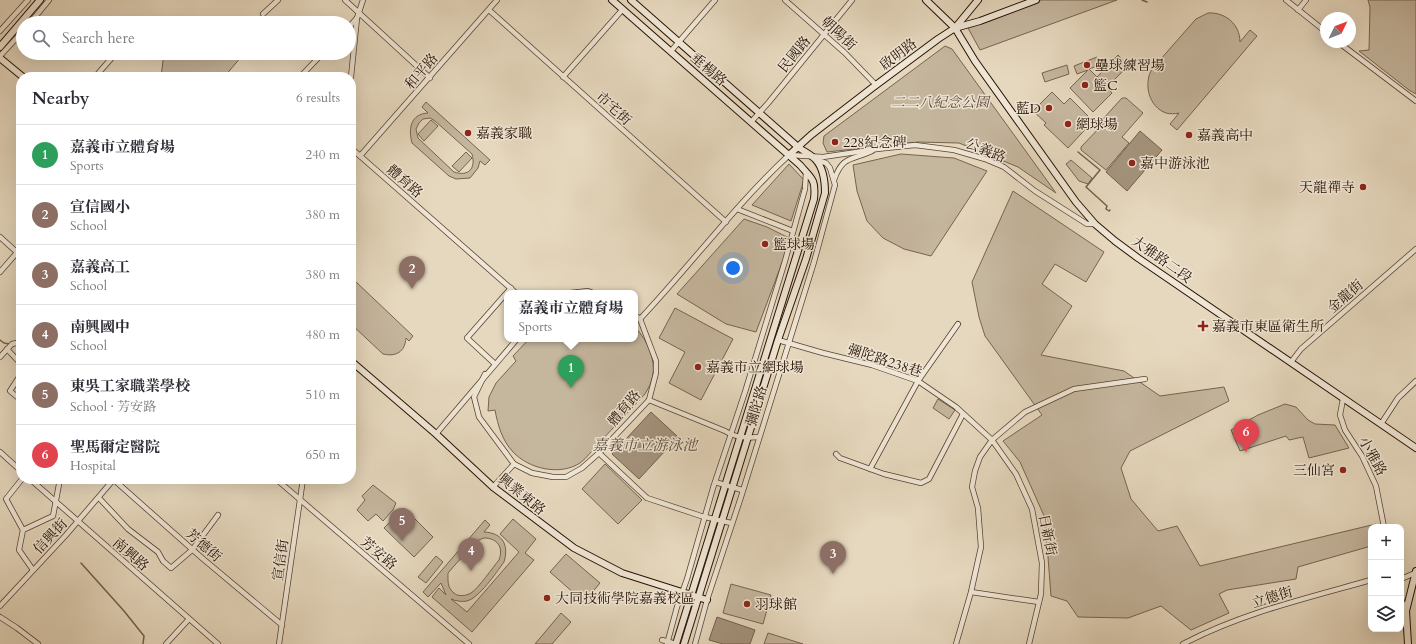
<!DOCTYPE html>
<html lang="en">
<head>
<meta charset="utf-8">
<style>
  body { margin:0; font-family:Cardo,"Noto Serif TC",serif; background:#f2f2f3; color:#2b2b33 }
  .controls { position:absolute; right:12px; bottom:12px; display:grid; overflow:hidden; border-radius:8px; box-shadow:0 4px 16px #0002 }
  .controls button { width:36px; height:36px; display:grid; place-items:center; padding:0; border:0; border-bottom:1px solid #e1e1e2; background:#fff; color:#2b2b33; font:20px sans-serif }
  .compass { position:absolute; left:1320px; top:12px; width:36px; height:36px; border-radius:50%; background:#fff; box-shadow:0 4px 16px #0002; rotate:47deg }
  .you { position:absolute; left:733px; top:268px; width:14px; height:14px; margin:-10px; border:3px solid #fff; border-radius:50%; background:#1a73e8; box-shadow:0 0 0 6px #1a73e833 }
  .badge { display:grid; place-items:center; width:26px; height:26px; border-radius:50%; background:#b45309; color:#fff; font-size:13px; font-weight:700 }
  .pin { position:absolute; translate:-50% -33px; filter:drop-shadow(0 1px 2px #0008) }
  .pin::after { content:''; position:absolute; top:21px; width:14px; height:12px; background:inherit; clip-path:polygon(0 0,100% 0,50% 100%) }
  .popup { position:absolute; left:504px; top:290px; width:134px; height:52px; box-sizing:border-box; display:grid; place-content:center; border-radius:8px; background:#fff; filter:drop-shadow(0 1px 3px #0005); font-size:13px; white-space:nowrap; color:#7c7c81 }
  .popup b { font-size:15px; color:#2b2b33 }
  .popup::after { content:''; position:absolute; left:50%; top:100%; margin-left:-8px; border:8px solid transparent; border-top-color:#fff }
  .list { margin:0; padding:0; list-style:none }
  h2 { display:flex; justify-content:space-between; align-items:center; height:52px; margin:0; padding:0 16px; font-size:17px }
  h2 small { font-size:13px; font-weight:400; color:#7c7c81 }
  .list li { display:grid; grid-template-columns:26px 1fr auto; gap:12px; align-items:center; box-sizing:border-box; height:60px; padding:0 16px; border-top:1px solid #e1e1e2 }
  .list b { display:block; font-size:15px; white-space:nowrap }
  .list p { margin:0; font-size:13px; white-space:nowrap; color:#7c7c81 }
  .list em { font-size:13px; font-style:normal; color:#7c7c81 }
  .icon { flex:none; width:22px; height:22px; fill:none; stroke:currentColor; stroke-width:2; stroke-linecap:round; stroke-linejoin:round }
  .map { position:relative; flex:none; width:1416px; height:644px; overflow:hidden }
  .search { position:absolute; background:#fff; box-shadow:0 4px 16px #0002; left:16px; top:16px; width:340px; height:44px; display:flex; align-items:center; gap:10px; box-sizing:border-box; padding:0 14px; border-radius:22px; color:#7c7c81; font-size:15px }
  .panel { position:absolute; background:#fff; box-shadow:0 4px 16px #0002; left:16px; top:72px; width:340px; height:412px; border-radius:16px }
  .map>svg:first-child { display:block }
  .green { fill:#c5b69e; stroke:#766350; fill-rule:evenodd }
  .water { fill:#a5947e; stroke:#725f4c }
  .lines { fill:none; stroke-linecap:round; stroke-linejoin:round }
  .stream { stroke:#725f4c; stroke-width:1.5 }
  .street-casing { stroke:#564231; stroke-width:6 }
  .secondary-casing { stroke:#261002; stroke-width:8 }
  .street { stroke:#efe6d5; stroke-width:4.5 }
  .secondary { stroke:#efe6d5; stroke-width:6 }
  .poi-dot { fill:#8f2418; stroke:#efe6d5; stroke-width:1.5 }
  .labels { text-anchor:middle; stroke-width:3; stroke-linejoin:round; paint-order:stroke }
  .street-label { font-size:14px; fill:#261002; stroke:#efe6d5 }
  .poi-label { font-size:14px; fill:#261002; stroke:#efe6d5; text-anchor:start }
  .park-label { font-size:14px; font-style:italic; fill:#5e4a39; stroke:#efe6d5 }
  .water-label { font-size:15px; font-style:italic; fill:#5f4b3a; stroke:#efe6d5 }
</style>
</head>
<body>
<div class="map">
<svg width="1416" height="644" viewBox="0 0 1416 644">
  <rect width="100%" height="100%" fill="#e6d8be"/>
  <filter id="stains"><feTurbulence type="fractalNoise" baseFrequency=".005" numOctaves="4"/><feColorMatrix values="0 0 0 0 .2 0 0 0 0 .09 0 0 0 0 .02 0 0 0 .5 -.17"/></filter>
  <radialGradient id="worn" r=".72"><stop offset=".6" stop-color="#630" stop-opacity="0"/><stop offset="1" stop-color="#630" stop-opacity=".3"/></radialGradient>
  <g class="green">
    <polygon points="1041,0 1117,0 980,50 968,28"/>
    <polygon points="1368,0 1416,0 1416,94 1409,90 1359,51 1369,50 1370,7"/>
    <path d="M1208,13C1225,12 1240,24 1240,42L1250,30L1257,36L1177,130L1170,124L1179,113C1175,114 1170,114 1166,113C1149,107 1143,84 1152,69L1196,19Z"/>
    <polygon points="202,17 208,23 161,23 160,18"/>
    <polygon points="945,46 952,49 1056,193 1018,167 959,143 918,142 827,152 823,143 824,136"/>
    <polygon points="163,53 238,53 242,56 224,77 161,77 163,61"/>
    <polygon points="1118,55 1128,66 1107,87 1112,93 1093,112 1070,88 1088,70 1077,74 1074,66 1097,57 1100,65 1089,69 1097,77"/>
    <polygon points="1067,65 1069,74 1045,82 1042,73"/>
    <polygon points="1052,92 1064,104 1070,98 1093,121 1068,148 1044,125 1046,123 1033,111"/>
    <polygon points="1122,98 1126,98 1143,113 1122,137 1129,143 1106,170 1081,150 1081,147 1105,122 1103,119"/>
    <path d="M426,102L490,160L485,165L480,161L478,168L470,178L456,179L449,176L412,143C408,128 411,114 428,113L422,107ZM430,118L435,121L472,154C476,168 469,177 454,172L418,138L416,129L419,123L423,119Z"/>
    <polygon points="431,120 438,126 424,141 418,134"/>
    <polygon points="466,152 472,158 459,172 452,166"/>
    <polygon points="901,154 954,158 987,171 931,256 904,249 883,238 867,221 857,191 853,165"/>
    <polygon points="1071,160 1092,178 1088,184 1079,181 1066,164"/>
    <polygon points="789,164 804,180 791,221 752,205"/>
    <polygon points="1013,191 1104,252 1086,282 1055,264 1042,284 1072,306 1041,355 1124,371 1160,396 1224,387 1229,401 1130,451 1121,468 1131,499 1158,531 1177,526 1200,566 1376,524 1377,527 1371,527 1371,546 1298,567 1296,579 1227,590 1219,594 1229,613 1191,630 1161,606 1128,618 1078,617 1067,601 1051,596 1045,518 1020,462 1003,441 1042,415 985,336 979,317 972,282"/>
    <polygon points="744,219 767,227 791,239 756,332 726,324 677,294"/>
    <path d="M354,280L413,336L409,341L406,338C405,352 396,357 383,354L351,324V291L356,290L351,283Z"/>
    <polygon points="675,308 733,339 701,400 669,383 685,352 659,338"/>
    <path d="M635,327C648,341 658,363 651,382C650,386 647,390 645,394C630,410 615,426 599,443C593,449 587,458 580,463C560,476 529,469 513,452C502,440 498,426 495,410L488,411L489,397L496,383L516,361L513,356L529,339H635Z"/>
    <polygon points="938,399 955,410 949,419 933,408"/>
    <polygon points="1285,404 1296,407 1308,420 1315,424 1335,425 1349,448 1309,458 1303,437 1289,440 1286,436 1240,451 1231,430 1258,415"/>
    <polygon points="605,464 642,500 618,524 582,489"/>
    <polygon points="373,485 396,503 393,510 383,521 376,514 368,521 357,510 365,500 362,496"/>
    <polygon points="404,508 433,537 414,557 384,528"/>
    <path d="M513,519L536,539L525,553L534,560L472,632L432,597L439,588L446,595L441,583L428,597L423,592L485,520L490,525L484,532C503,533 509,545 504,562C496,573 479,598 467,601C461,602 456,601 451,599L467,612L519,552L500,534ZM484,538C497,538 504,547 499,560C493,567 478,589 471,593C466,596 458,597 454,593C447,588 448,580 448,573L476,541Z"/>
    <polygon points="566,554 600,583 584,602 550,572"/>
    <polygon points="436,556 443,562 426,583 418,577"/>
    <polygon points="731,584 771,595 763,624 723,613"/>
    <polygon points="561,613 571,622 552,644 535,644"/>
    <polygon points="768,633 803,644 764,644"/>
  </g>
  <g class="water">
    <polygon points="1140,131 1162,150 1127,191 1106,172"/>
    <polygon points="651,412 678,437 639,479 612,454"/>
    <polygon points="717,617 755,630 750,644 723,644 709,640"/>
  </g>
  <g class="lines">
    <g class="stream">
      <polyline points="1142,0 1147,2"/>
      <polyline points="1078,152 1100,170 1086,187 1107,206 1106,209 1109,211 1110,210"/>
      <polyline points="0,340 4,343 9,344"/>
      <polyline points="15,345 21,346"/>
      <polyline points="81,563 124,611 144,636 143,644"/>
    </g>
    <defs>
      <g id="street">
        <polyline points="345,0 430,78"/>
        <polyline points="785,0 845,53 876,85"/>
        <polyline points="1286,0 1326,32"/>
        <polyline points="489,10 726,222"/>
        <polyline points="1298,10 1306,0"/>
        <polyline points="263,14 278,0"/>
        <polyline points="30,23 49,0"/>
        <polyline points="349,27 357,18"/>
        <polyline points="0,31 28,0"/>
        <polyline points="1338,42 1416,101"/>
        <polyline points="671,51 715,0"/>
        <polyline points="0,56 23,31"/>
        <polyline points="95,77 116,53"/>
        <polyline points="300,77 323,53"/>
        <polyline points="351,77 357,18 363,0"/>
        <polyline points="563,77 623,9"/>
        <polyline points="751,122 769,102 852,0"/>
        <polyline points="351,148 516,293"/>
        <polyline points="360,156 497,0"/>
        <path d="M834,180C843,155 851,161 872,151"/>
        <polyline points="737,209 793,231"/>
        <polyline points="0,237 21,256"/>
        <polyline points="0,272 21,248"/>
        <polyline points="570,293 588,291 593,293"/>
        <path d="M635,315L640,319C691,265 735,205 789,155L823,157L877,149L915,145L954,150L985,159L1004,167L1035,191L1087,224H1095"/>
        <polyline points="778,340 823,353 872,365 918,381 956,407 992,440 1016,474 1032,509 1042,563 1041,594 1029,644"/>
        <polyline points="7,349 21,364"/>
        <polyline points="0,357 12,344 21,342"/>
        <polyline points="1291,362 1301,349 1416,249"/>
        <polyline points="495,364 467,338 511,288"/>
        <polyline points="21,374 10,391 21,400"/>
        <polyline points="485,374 474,397 479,417 514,464 532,473 553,477 566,477 582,468 599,453 649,400 656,373 656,361 640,319"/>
        <polyline points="1343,399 1340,415 1345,430 1362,456 1376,486 1384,527"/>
        <path d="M649,400L725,431C735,438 748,438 759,437"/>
        <polyline points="1381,424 1398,398 1416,381"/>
        <polyline points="436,434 517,339"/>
        <polyline points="0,452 21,471"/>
        <polyline points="599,453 647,498 701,516 731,523"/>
        <polyline points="836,454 840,458 884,474 921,483 929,479 963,414"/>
        <polyline points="870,469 918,381 958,324"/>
        <polyline points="22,479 6,499 23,530"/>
        <polyline points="30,479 218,644"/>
        <polyline points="113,479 202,558 282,625"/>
        <polyline points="276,479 469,644"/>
        <polyline points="715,482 742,490"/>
        <polyline points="493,487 514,464"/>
        <polyline points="99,498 128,529 158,552 163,561 171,568 192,550 218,515"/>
        <polyline points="33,570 19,550 23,530 53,516 60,479"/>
        <polyline points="1401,579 1415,573"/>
        <polyline points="971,592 1039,602"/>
        <polyline points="1401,599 1406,611"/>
        <polyline points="0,606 66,535 114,479"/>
        <polyline points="0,617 17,628 38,644"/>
        <polyline points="662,640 676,644"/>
        <polyline points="166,644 189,619"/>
        <polyline points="279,644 303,479"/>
        <polyline points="667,644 677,607 687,579 713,488 745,392 785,261 805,189 806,172"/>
        <polyline points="695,644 707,600 741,497 814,262 835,185 830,168 826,163 817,160"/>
        <polyline points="956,644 971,592 981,547 978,508 972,487 975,471 980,457 992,440 1025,412 1074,389 1145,379"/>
        <path d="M1183,644C1242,613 1307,598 1371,580"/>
      </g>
      <g id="secondary">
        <path d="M612,0L800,165C812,179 816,179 814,199L676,644"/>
        <path d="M631,0L798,147C803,151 812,155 816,160C824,169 825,182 825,193L806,259L778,340L684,644"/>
        <polyline points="926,0 955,28 975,61 1076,202 1095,224 1115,241 1138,258 1416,448"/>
        <polyline points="955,28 978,0"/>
        <polyline points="0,47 40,0"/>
        <polyline points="0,58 23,77"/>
        <polyline points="789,155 811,135 872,88 938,39 955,28 980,21 1036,0"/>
        <polyline points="351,361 436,434 493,487 574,548 622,573 707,600"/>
        <polyline points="1408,644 1406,611 1416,571"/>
      </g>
    </defs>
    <use href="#street" class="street-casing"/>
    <use href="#secondary" class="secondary-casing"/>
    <use href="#street" class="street"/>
    <use href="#secondary" class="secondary"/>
  </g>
  <g class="poi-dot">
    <circle cx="1087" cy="65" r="4"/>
    <circle cx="1085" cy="85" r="4"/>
    <circle cx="1049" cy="108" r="4"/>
    <circle cx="1068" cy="124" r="4"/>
    <circle cx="468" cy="133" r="4"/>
    <circle cx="1189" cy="135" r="4"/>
    <circle cx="835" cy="142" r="4"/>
    <circle cx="1132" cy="163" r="4"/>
    <circle cx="1363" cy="187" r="4"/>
    <circle cx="765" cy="244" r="4"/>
    <path d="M1201 320h4v4h4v4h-4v4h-4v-4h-4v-4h4z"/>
    <circle cx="698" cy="367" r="4"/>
    <circle cx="1343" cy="470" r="4"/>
    <circle cx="547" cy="598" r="4"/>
    <circle cx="747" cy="604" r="4"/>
  </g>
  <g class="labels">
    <g class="street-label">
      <text transform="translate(839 33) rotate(43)" y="5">朝陽街</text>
      <text transform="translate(794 54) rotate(-51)" y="5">民國路</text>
      <text transform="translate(898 54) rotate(-37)" y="5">啟明路</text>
      <text transform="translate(709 69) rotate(41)" y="5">垂楊路</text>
      <text transform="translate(421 71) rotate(-49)" y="5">和平路</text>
      <text transform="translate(614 108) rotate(42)" y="5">市宅街</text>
      <text transform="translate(986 150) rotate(22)" y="5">公義路</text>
      <text transform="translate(405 181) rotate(41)" y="5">體育路</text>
      <text transform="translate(1162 259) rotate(35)" y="5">大雅路二段</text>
      <text transform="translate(1345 296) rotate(-41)" y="5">金龍街</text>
      <text transform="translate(885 360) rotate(18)" y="5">彌陀路238巷</text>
      <text transform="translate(756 406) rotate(-73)" y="5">彌陀路</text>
      <text transform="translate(624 408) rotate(-50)" y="5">體育路</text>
      <text transform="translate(1373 456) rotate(61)" y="5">小雅路</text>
      <text transform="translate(522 494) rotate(39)" y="5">興業東路</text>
      <text transform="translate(1048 535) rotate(79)" y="5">日新街</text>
      <text transform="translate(50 536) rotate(-47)" y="5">信興街</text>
      <text transform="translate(204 545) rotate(41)" y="5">芳德街</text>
      <text transform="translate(379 553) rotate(40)" y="5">芳安路</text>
      <text transform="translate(131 554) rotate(41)" y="5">南興路</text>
      <text transform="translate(280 560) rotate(-82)" y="5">宣信街</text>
      <text transform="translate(1272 597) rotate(-17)" y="5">立德街</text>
    </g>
    <g class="poi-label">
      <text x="1095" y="70">壘球練習場</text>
      <text x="1093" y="90">籃C</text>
      <text x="1041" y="113" text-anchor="end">藍D</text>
      <text x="1076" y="129">網球場</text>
      <text x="476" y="138">嘉義家職</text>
      <text x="1197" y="140">嘉義高中</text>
      <text x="843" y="147">228紀念碑</text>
      <text x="1140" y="168">嘉中游泳池</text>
      <text x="1355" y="192" text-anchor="end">天龍禪寺</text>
      <text x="773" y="249">籃球場</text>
      <text x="1212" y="331">嘉義市東區衛生所</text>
      <text x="706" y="372">嘉義市立網球場</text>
      <text x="1335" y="475" text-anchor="end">三仙宮</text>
      <text x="555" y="603">大同技術學院嘉義校區</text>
      <text x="755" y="609">羽球館</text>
    </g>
    <g class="park-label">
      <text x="940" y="107">二二八紀念公園</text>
    </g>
    <g class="water-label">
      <text x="645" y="450">嘉義市立游泳池</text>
    </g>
  </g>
  <rect width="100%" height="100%" filter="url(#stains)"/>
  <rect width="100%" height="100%" fill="url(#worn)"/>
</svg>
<div class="controls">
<button>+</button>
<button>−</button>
<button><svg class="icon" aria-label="layers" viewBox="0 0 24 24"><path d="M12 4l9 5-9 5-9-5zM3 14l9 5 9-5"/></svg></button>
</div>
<svg class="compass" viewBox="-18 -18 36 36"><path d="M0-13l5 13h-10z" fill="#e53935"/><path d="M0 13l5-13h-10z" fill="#7c7c81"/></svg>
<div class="you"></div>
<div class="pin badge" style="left:571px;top:388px;background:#2e9e5b">1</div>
<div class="popup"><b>嘉義市立體育場</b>Sports</div>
<div class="pin badge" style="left:412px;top:289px;background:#8d6e63">2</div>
<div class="pin badge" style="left:833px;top:574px;background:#8d6e63">3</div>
<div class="pin badge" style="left:471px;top:571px;background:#8d6e63">4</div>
<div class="pin badge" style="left:402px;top:541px;background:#8d6e63">5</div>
<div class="pin badge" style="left:1246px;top:452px;background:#e0444e">6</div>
<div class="search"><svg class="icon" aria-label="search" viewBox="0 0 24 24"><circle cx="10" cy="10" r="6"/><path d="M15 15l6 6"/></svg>Search here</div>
<section class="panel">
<h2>Nearby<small>6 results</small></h2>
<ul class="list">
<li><span class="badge" style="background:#2e9e5b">1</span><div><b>嘉義市立體育場</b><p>Sports</p></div><em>240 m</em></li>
<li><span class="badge" style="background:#8d6e63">2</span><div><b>宣信國小</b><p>School</p></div><em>380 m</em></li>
<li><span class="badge" style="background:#8d6e63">3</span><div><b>嘉義高工</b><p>School</p></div><em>380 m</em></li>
<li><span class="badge" style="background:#8d6e63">4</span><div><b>南興國中</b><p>School</p></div><em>480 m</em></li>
<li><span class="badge" style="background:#8d6e63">5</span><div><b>東吳工家職業學校</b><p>School · 芳安路</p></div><em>510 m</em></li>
<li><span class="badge" style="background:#e0444e">6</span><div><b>聖馬爾定醫院</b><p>Hospital</p></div><em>650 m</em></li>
</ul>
</section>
</div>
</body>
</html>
